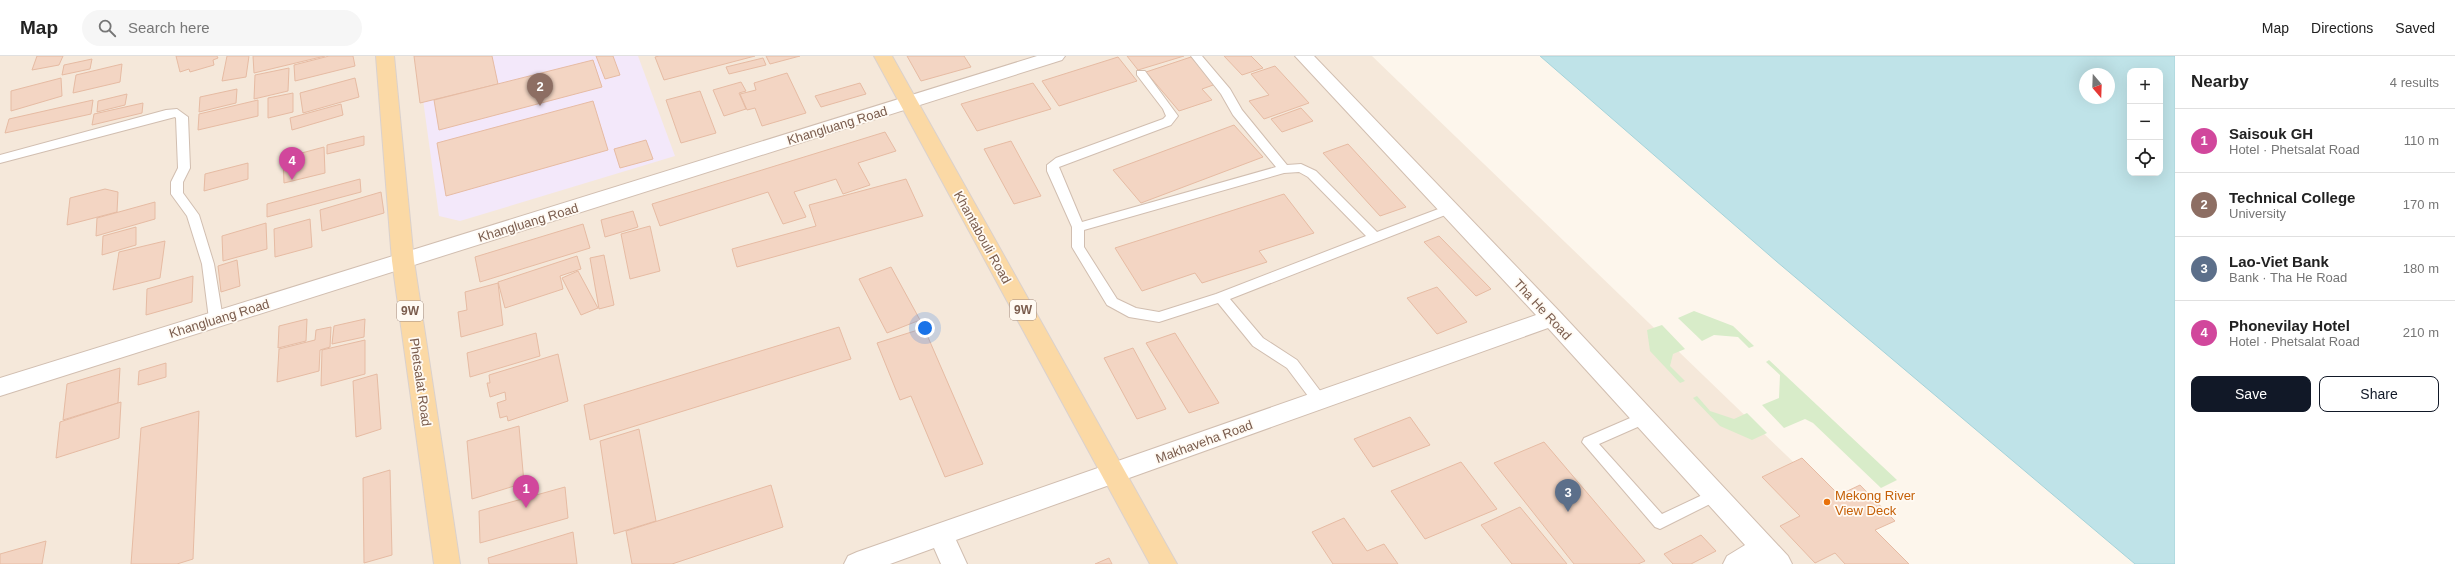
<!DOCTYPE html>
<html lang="en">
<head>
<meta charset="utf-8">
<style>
  body { margin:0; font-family:Arial,sans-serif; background:#f6f6f6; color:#222 }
  .controls { position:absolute; right:12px; top:12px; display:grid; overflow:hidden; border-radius:8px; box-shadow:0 4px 16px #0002 }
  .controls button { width:36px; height:36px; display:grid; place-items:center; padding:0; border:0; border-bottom:1px solid #e0e0e0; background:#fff; color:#222; font:20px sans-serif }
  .compass { position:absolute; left:2079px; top:12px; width:36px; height:36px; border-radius:50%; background:#fff; box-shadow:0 4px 16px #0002; rotate:161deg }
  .you { position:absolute; left:925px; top:272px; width:14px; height:14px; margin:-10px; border:3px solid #fff; border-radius:50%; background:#1a73e8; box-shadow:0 0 0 6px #1a73e833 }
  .badge { display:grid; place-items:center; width:26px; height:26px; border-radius:50%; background:#111827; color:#fff; font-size:13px; font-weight:700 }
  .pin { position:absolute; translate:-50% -33px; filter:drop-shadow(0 1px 2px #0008) }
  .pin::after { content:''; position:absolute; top:21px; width:14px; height:12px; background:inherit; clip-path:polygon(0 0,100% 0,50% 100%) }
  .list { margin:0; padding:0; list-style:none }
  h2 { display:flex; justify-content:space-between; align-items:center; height:52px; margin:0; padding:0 16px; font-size:17px }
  h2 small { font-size:13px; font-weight:400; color:#767676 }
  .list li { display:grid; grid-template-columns:26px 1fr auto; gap:12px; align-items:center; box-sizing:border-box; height:64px; padding:0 16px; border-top:1px solid #e0e0e0 }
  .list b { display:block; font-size:15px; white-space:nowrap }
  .list p { margin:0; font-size:13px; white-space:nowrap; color:#767676 }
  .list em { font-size:13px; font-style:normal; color:#767676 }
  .actions { display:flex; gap:8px; padding:12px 16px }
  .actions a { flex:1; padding:9px 0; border:1px solid #111827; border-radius:8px; text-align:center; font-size:14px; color:#111827 }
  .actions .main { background:#111827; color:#fff }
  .icon { flex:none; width:22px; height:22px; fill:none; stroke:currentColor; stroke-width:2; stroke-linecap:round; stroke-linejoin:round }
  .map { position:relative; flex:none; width:2175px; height:508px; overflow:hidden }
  header { display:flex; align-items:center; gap:24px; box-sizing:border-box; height:56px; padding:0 20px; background:#fff; border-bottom:1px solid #e0e0e0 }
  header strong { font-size:19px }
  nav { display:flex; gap:22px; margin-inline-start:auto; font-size:14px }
  .search { width:280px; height:36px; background:#f6f6f6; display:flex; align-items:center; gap:10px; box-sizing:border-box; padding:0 14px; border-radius:22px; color:#767676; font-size:15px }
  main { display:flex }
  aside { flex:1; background:#fff }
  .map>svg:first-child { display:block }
  .residential { fill:#f5e8da }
  .education { fill:#f3e8fa }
  .green { fill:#d8ecc9 }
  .water { fill:#bfe3e8; stroke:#a5d3da; fill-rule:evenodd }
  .building { fill:#f3d5c3; stroke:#e6bba3 }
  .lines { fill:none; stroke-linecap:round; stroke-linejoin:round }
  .lane-casing { stroke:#d1beb0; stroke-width:2 }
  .street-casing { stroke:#d1beb0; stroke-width:2 }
  .primary-casing { stroke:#dad1cd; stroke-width:2 }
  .lane { fill:#fff; fill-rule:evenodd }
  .street { fill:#fff; fill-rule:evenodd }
  .primary { fill:#fbd9a5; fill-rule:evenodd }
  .food-dot { fill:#e8710a; stroke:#fffaf3; stroke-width:1.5 }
  .labels { text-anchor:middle; stroke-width:3.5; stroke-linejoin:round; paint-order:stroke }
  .shield { fill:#fffaf3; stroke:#a28b7f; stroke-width:1 }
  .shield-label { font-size:12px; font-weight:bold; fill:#7a5c4d }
  .street-label { font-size:13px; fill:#7a5c4d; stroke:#fffaf3 }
  .food-label { font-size:13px; fill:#c56008; stroke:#fffaf3; text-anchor:start }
</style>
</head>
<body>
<header>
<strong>Map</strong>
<div class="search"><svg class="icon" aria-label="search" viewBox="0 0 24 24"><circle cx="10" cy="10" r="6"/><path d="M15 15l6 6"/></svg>Search here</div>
<nav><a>Map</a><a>Directions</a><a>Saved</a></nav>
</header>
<main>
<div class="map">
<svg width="2175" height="508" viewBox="0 0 2175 508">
  <rect width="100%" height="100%" fill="#fdf6ec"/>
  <polygon class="residential" points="0,0 1372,0 1899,508 0,508"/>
  <polygon class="education" points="417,0 638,0 675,100 460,165 439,160"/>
  <g class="green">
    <polygon points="1694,255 1733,270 1754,290 1749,292 1738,281 1714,279 1702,285 1678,262"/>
    <polygon points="1662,269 1685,293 1673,298 1670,310 1685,325 1680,327 1650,295 1647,274"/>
    <polygon points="1769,304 1897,424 1881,432 1813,367 1805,363 1784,372 1762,349 1779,342 1780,319 1766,306"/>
    <polygon points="1697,340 1710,355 1734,363 1747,357 1767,377 1752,384 1720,370 1693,342"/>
  </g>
  <path class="water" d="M1540,0H2175V508H2135L1776,205ZM2130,15H2160V117H2130ZM2085,18H2109V42H2085Z"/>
  <g class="building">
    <polygon points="37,0 63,0 59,9 32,14"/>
    <polygon points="176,0 217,0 218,2 213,4 214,9 190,16 189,13 180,16"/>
    <polygon points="227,0 249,0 246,21 222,25"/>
    <polygon points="253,0 325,0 254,17"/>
    <polygon points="329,0 353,0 355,10 295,25 294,9"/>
    <polygon points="414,0 492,0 498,28 420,47"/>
    <polygon points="596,0 613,0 620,19 605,23"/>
    <polygon points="659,0 755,0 664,24 655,1"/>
    <polygon points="766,0 800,0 770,8"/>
    <polygon points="907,0 964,0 971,11 921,25"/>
    <polygon points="1127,0 1184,0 1138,14"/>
    <polygon points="1224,0 1251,0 1263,12 1242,19"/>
    <polygon points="1118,1 1137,25 1059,50 1042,25"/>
    <polygon points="1191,1 1216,28 1202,33 1212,44 1179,55 1146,16"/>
    <polygon points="763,2 766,9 729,18 726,11"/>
    <polygon points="92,3 90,13 62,19 64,9"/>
    <polygon points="593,4 602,31 439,74 434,44"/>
    <polygon points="122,8 120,26 73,37 76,19"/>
    <polygon points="1275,10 1309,47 1264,63 1249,45 1269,39 1251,18"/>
    <polygon points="289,12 288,35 254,43 255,19"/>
    <polygon points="787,17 806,57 762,70 755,52 747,54 740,38 756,34 754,27"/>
    <polygon points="61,22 62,40 11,55 11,35"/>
    <polygon points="355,22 359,41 303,57 300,37"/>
    <polygon points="741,26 746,35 739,37 746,53 724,60 713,34"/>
    <polygon points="860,27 866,38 821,51 815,40"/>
    <polygon points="1033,27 1051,53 977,75 961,48"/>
    <polygon points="237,33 236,47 199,56 200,41"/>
    <polygon points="700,35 716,77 681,87 666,44"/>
    <polygon points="293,37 293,56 268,62 268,42"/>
    <polygon points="127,38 125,49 97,56 98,45"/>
    <polygon points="93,44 91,58 5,77 9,63"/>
    <polygon points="258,44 258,60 198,74 199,58"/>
    <polygon points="593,45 608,94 446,140 437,87"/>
    <polygon points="143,47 142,57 92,69 94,58"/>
    <polygon points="341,48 343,59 292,74 290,62"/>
    <polygon points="1301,52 1313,65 1282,76 1271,63"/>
    <polygon points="1234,69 1263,101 1141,147 1113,114"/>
    <polygon points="885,76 896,95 858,107 870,129 843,138 836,123 794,136 806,161 783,168 768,136 660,170 652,148"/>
    <polygon points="364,80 364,89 327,98 327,89"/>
    <polygon points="646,84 653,103 620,112 614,93"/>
    <polygon points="1011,85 1041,140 1014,148 984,93"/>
    <polygon points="1348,88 1406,151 1380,160 1323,97"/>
    <polygon points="324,91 325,117 284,127 283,102"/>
    <polygon points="248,107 248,123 204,135 205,118"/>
    <polygon points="360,123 361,136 267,161 267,148"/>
    <polygon points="906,123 923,160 737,211 732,193 816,170 809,149"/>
    <polygon points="105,133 118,136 117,156 67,169 70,142"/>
    <polygon points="381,136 384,157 322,175 320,154"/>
    <polygon points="1284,138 1314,177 1259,195 1267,206 1202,227 1195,217 1142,235 1115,192"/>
    <polygon points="155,146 155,163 96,180 97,162"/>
    <polygon points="633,155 638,171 605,181 601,164"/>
    <polygon points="310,163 312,191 275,201 274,173"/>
    <polygon points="266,167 267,193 223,205 222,180"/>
    <polygon points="583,168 590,192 480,226 475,201"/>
    <polygon points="650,170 660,215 630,223 621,178"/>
    <polygon points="136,171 136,189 102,199 103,180"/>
    <polygon points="1439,180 1491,233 1476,240 1424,186"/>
    <polygon points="165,185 160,222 113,234 119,196"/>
    <polygon points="604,199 614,249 599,253 590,202"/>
    <polygon points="577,200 581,213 560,220 563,233 505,252 498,226"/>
    <polygon points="237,204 240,230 221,236 218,210"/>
    <polygon points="891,211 920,264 887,277 859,223"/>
    <polygon points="578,215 598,252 581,259 562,222"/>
    <polygon points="193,220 192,246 146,259 147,233"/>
    <polygon points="498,227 503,269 461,281 458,256 467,254 465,236"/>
    <polygon points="1437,231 1467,266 1437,278 1407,242"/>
    <polygon points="307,263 306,285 278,292 279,270"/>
    <polygon points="365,263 364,281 332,288 334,270"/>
    <polygon points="331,271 330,291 320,294 319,315 277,326 279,293 315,284 316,274"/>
    <polygon points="839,271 851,303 590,384 584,349"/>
    <polygon points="924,272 983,408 945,421 911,340 900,344 877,287"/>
    <polygon points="536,277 540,300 470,321 467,297"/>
    <polygon points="1175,277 1219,347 1189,357 1146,287"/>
    <polygon points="365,284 365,318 321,330 322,294"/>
    <polygon points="1133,292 1166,353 1137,363 1104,302"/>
    <polygon points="558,298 568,345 508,365 507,360 500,362 497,347 506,344 505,336 490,341 487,327 490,327 489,319"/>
    <polygon points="166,307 166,321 138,329 139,315"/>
    <polygon points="120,312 118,347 63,364 67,328"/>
    <polygon points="377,318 381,373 356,381 353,325"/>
    <polygon points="121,346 119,382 56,402 60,366"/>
    <polygon points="199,355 193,503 177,508 131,508 141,372"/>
    <polygon points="1410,361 1430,389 1373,411 1354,383"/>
    <polygon points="519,370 524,427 472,443 467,385"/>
    <polygon points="639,373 656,465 614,478 600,385"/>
    <polygon points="1544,386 1645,505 1638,508 1574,508 1494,407"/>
    <polygon points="1802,402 1839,439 1860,429 1895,465 1875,474 1909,508 1845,508 1835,497 1815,507 1780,470 1800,460 1762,421"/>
    <polygon points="1461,406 1497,453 1425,483 1391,435"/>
    <polygon points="390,414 392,499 364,507 363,422"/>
    <polygon points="771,429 783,471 672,508 632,508 626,475"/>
    <polygon points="565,431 568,462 480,487 479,455"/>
    <polygon points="1520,451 1567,508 1512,508 1481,469"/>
    <polygon points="1344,462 1367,495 1384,488 1398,508 1333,508 1312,476"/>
    <polygon points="573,476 577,508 489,508 488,502"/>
    <polygon points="1701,479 1716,495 1691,508 1673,508 1664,498"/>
    <polygon points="46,485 42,508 0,508 0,498"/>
    <polygon points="1109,502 1112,508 1095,508"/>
  </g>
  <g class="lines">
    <defs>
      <g id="lane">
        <path d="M1191,0H1202L1230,33L1242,54L1287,109L1301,108L1316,115L1377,176L1449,149L1455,153L1453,156L1230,243L1263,282L1297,304L1324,340L1326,344L1324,348L1319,350L1314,348L1287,312L1253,290L1218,247L1159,266L1129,261L1107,249L1072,191V171L1047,115V109L1056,102L1163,63L1166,60L1163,53L1137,19V15H1145L1178,60L1171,69L1059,111L1082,166L1276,111L1233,59L1221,38ZM1299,116L1308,121L1366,180L1216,238L1159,256L1136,252L1117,243L1084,191V174L1284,117Z"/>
        <polygon points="177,53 188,61 190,112 183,126 183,137 199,159 214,208 223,263 221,267 211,267 209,263 202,208 187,160 171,138 171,126 178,112 176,62 175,61 0,107 0,99 166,54"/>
        <polygon points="1644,356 1649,358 1651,362 1649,366 1599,388 1662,458 1715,433 1720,435 1722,439 1720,443 1660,473 1655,471 1582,386 1584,382"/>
      </g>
      <g id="street">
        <polygon points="1037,0 1065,0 1062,4 0,340 0,322"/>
        <polygon points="1295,0 1314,0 1560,256 1788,500 1792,508 1723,508 1727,500 1745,489 1548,272 956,484 967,508 941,508 934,492 890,508 844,508 848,500 857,496 1536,259"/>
      </g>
      <g id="primary">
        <polygon points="376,0 394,0 414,205 460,508 434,508 392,205"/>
        <polygon points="874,0 892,0 1177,508 1150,508"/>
      </g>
    </defs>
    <use href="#lane" class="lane-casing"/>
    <use href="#street" class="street-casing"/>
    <use href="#primary" class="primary-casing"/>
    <use href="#lane" class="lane"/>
    <use href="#street" class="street"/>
    <use href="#primary" class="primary"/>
  </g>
  <circle class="food-dot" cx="1827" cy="446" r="4"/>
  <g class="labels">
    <g class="shield">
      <rect x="1010" y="244" width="26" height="20" rx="3"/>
      <rect x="397" y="245" width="26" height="20" rx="3"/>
    </g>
    <g class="shield-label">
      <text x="1023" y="258">9W</text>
      <text x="410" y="259">9W</text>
    </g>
    <g class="street-label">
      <text transform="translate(837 69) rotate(-17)" y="5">Khangluang Road</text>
      <text transform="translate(528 166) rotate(-17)" y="5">Khangluang Road</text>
      <text transform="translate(983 181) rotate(61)" y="5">Khantabouli Road</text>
      <text transform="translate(1543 253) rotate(47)" y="5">Tha He Road</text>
      <text transform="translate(219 262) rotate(-17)" y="5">Khangluang Road</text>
      <text transform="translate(421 326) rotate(82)" y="5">Phetsalat Road</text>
      <text transform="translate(1204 385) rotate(-20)" y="5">Makhaveha Road</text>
    </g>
    <g class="food-label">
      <text x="1835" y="444">Mekong River<tspan x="1835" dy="15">View Deck</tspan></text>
    </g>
  </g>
</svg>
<div class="controls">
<button>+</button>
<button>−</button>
<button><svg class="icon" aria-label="locate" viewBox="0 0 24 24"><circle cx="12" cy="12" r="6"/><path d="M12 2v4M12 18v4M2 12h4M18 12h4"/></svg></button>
</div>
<svg class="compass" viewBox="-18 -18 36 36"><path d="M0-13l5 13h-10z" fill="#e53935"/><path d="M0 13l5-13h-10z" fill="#767676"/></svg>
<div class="you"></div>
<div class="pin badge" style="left:526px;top:452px;background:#d1479c">1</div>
<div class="pin badge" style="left:540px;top:50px;background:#8d6e63">2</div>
<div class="pin badge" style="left:1568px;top:456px;background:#5c6f8a">3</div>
<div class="pin badge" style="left:292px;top:124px;background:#d1479c">4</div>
</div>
<aside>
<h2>Nearby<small>4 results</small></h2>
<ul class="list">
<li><span class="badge" style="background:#d1479c">1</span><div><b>Saisouk GH</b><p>Hotel · Phetsalat Road</p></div><em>110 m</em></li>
<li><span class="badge" style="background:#8d6e63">2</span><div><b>Technical College</b><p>University</p></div><em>170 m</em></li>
<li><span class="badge" style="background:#5c6f8a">3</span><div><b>Lao-Viet Bank</b><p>Bank · Tha He Road</p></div><em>180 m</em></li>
<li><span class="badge" style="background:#d1479c">4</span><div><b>Phonevilay Hotel</b><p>Hotel · Phetsalat Road</p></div><em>210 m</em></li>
</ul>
<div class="actions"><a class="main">Save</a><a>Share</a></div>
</aside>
</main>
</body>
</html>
